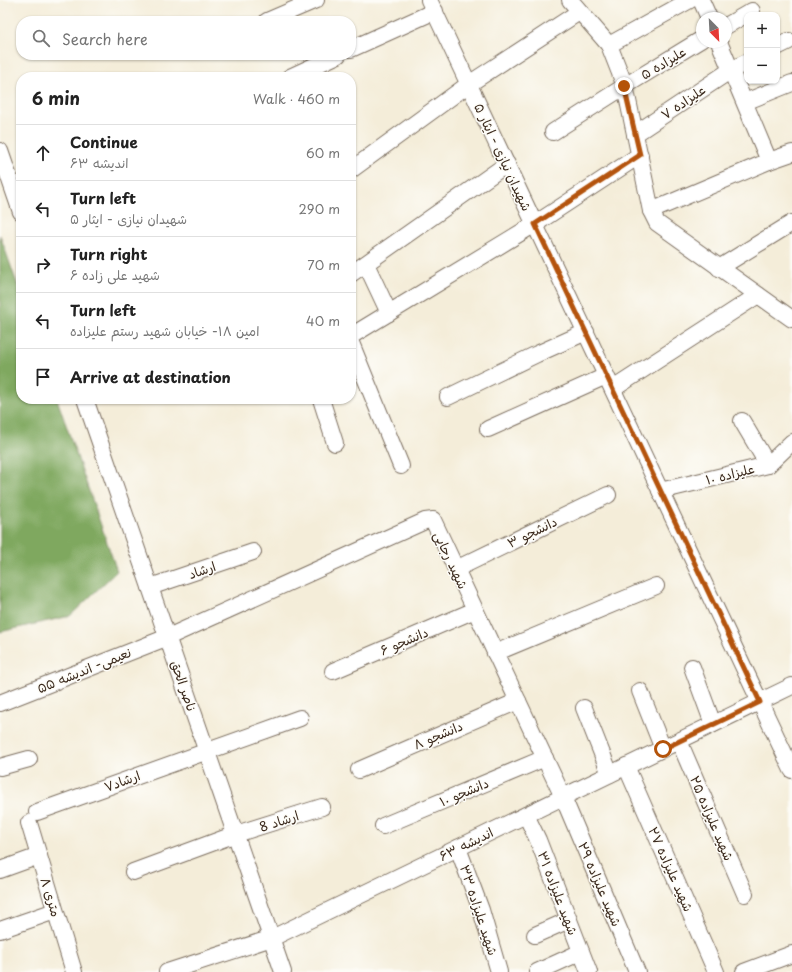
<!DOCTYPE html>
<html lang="en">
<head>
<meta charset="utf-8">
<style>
  body { margin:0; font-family:"Playpen Sans","Playpen Sans Arabic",sans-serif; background:#f2f2f2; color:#222 }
  .controls { position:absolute; right:12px; top:12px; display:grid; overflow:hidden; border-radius:8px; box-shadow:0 1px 3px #0004 }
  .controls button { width:36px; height:36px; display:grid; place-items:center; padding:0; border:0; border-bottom:1px solid #e0e0e0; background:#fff; color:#222; font:20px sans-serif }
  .compass { position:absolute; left:696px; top:12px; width:36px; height:36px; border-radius:50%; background:#fff; box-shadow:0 1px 3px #0004; rotate:156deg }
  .stop { position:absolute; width:12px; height:12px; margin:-9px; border:3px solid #b45309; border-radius:50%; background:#fff }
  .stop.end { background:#b45309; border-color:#fff; box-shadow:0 1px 4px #0008 }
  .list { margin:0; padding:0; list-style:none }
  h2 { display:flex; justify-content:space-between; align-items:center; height:52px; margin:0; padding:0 16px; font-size:17px }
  h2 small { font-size:13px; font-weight:400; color:#767676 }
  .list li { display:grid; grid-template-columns:26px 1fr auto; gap:12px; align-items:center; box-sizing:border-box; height:56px; padding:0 16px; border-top:1px solid #e0e0e0 }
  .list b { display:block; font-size:15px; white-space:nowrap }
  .list p { margin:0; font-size:13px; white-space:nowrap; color:#767676 }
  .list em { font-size:13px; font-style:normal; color:#767676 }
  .icon { flex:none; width:22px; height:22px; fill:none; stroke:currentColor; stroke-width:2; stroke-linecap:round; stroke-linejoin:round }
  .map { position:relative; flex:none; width:792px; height:972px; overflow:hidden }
  .search { position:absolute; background:#fff; box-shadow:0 1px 3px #0004; left:16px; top:16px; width:340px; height:44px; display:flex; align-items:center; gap:10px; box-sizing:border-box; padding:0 14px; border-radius:16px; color:#767676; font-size:15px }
  .panel { position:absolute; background:#fff; box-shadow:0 1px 3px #0004; left:16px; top:72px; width:340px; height:332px; border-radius:16px }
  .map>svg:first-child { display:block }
  .forest { fill:#7fa85f; stroke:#5d693e }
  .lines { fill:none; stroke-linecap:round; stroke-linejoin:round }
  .minor-casing { stroke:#7c6e5f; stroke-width:18 }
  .minor { stroke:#fff; stroke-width:16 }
  .route { stroke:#b45309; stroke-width:5 }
  .labels { text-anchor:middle; stroke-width:3; stroke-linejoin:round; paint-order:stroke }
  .street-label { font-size:13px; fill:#3b2a1e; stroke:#fdfcf7 }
</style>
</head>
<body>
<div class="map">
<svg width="792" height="972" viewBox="0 0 792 972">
  <rect width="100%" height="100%" fill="#fdfcf7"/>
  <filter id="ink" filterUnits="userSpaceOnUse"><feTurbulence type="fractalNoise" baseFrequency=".025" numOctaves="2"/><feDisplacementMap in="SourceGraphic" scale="8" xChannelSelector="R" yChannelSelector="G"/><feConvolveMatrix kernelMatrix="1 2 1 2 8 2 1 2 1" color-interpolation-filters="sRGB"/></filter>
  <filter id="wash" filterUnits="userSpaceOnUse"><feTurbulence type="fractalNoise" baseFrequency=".012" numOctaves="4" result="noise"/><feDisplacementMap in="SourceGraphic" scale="16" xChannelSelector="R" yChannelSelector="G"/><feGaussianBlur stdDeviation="0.9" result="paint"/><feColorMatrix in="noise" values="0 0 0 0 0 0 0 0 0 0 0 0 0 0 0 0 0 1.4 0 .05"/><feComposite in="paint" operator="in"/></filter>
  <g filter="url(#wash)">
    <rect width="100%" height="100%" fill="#f4edd9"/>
    <polygon class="forest" points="0,235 21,295 21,399 57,399 117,571 70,616 0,632"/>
  </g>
  <g filter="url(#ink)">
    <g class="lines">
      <defs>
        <g id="minor">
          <polyline points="429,0 792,770"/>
          <polyline points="570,0 609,45 625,86 651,211 657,223 792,319"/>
          <polyline points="701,0 709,18"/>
          <polyline points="267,21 316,0"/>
          <polyline points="726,26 752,11"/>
          <polyline points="719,42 769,161"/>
          <polyline points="609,45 690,0"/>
          <polyline points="777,47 789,41"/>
          <polyline points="351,49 435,11"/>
          <polyline points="290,77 338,55"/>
          <polyline points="745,102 792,83"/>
          <polyline points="553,132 625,86 702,39"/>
          <polyline points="635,134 731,70 747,62"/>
          <polyline points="0,151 21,212"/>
          <polyline points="351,170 469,84 579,12"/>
          <polyline points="651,211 769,161 792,153"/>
          <polyline points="366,264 389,313"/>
          <polyline points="719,268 792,223"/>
          <polyline points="351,274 507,164"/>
          <polyline points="351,336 535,224 640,155"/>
          <polyline points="351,343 401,466"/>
          <polyline points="613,389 758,295"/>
          <polyline points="448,397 537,354 586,332"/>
          <polyline points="85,399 283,972"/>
          <polyline points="321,399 335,443"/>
          <polyline points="742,421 768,465"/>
          <polyline points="488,429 606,376"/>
          <polyline points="660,491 768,465 792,442"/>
          <polyline points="456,569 608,495"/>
          <polyline points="150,587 253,552"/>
          <polyline points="495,653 656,586"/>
          <polyline points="692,667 713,724"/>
          <polyline points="333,671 475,610"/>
          <polyline points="640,691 663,749"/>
          <polyline points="0,703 168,637 425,521 433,520 563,797 637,972"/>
          <polyline points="584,708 610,774"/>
          <polyline points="679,741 745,894"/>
          <polyline points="626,766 716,972"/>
          <polyline points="0,767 29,759"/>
          <polyline points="359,770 518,701"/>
          <polyline points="37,812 300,718"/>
          <polyline points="526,815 538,840 589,972"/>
          <polyline points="29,823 74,972"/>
          <polyline points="383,826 545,758"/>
          <polyline points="458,848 481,910 499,972"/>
          <polyline points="0,870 39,856"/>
          <polyline points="133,872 236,834 322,807"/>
          <polyline points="0,930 55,911"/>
          <polyline points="535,935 569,920"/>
          <polyline points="167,972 272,938 792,686"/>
          <polyline points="537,972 581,952"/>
          <polyline points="744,972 792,954"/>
        </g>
      </defs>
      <use href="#minor" class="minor-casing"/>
      <use href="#minor" class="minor"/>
    </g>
  </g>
  <g class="lines" filter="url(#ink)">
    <polyline class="route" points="624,86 640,155 535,224 760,702 663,749"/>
  </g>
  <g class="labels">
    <g class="street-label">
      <text transform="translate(663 63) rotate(-31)" y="5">علیزاده ۵</text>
      <text transform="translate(683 102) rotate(-34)" y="5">علیزاده ۷</text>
      <text transform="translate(503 157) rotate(65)" y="5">شهیدان نیازی - ایثار ۵</text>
      <text transform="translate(730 474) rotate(-14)" y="5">علیزاده ۱۰</text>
      <text transform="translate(532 532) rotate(-26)" y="5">دانشجو ۳</text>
      <text transform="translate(451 560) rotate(65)" y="5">شهید رجایی</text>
      <text transform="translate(202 570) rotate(-19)" y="5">ارشاد</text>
      <text transform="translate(404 641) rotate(-23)" y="5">دانشجو ۶</text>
      <text transform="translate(84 670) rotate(-22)" y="5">نعیمی- اندیشه ۵۵</text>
      <text transform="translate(184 686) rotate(71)" y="5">ناصر الحق</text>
      <text transform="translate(438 735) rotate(-23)" y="5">دانشجو ۸</text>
      <text transform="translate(122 781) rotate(-20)" y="5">ارشاد۷</text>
      <text transform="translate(464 792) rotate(-23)" y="5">دانشجو ۱۰</text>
      <text transform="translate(712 818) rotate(67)" y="5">شهید علیزاده ۲۵</text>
      <text transform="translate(279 821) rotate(-18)" y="5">ارشاد 8</text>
      <text transform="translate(466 844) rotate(-26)" y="5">اندیشه ۶۳</text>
      <text transform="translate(671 869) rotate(66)" y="5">شهید علیزاده ۲۷</text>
      <text transform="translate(600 884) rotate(67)" y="5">شهید علیزاده ۲۹</text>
      <text transform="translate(558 893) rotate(69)" y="5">شهید علیزاده ۳۱</text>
      <text transform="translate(51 897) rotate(73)" y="5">۸ متری</text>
      <text transform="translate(479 910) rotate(72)" y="5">شهید علیزاده ۳۳</text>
    </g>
  </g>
</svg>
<div class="controls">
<button>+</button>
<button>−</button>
</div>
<svg class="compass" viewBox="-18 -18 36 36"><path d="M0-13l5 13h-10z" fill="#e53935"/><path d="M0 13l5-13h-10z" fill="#767676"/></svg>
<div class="stop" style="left:663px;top:749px"></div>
<div class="stop end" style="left:624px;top:86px"></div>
<div class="search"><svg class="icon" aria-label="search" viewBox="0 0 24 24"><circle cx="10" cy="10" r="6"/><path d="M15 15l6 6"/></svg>Search here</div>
<section class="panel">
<h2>6 min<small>Walk · 460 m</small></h2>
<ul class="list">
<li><svg class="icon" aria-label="ahead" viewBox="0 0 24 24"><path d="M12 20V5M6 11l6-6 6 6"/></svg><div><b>Continue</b><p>اندیشه ۶۳</p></div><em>60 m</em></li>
<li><svg class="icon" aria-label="left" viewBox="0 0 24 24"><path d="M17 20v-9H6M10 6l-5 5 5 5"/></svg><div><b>Turn left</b><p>شهیدان نیازی - ایثار ۵</p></div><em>290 m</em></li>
<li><svg class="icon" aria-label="right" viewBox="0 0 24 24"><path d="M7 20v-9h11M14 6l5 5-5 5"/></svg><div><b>Turn right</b><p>شهید علی زاده ۶</p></div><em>70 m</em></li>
<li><svg class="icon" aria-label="left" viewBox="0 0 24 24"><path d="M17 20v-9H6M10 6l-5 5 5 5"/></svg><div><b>Turn left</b><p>امین ۱۸- خيابان شهيد رستم عليزاده</p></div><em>40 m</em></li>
<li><svg class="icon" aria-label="arrive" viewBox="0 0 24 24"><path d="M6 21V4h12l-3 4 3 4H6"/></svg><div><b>Arrive at destination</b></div></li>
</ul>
</section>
</div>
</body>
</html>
